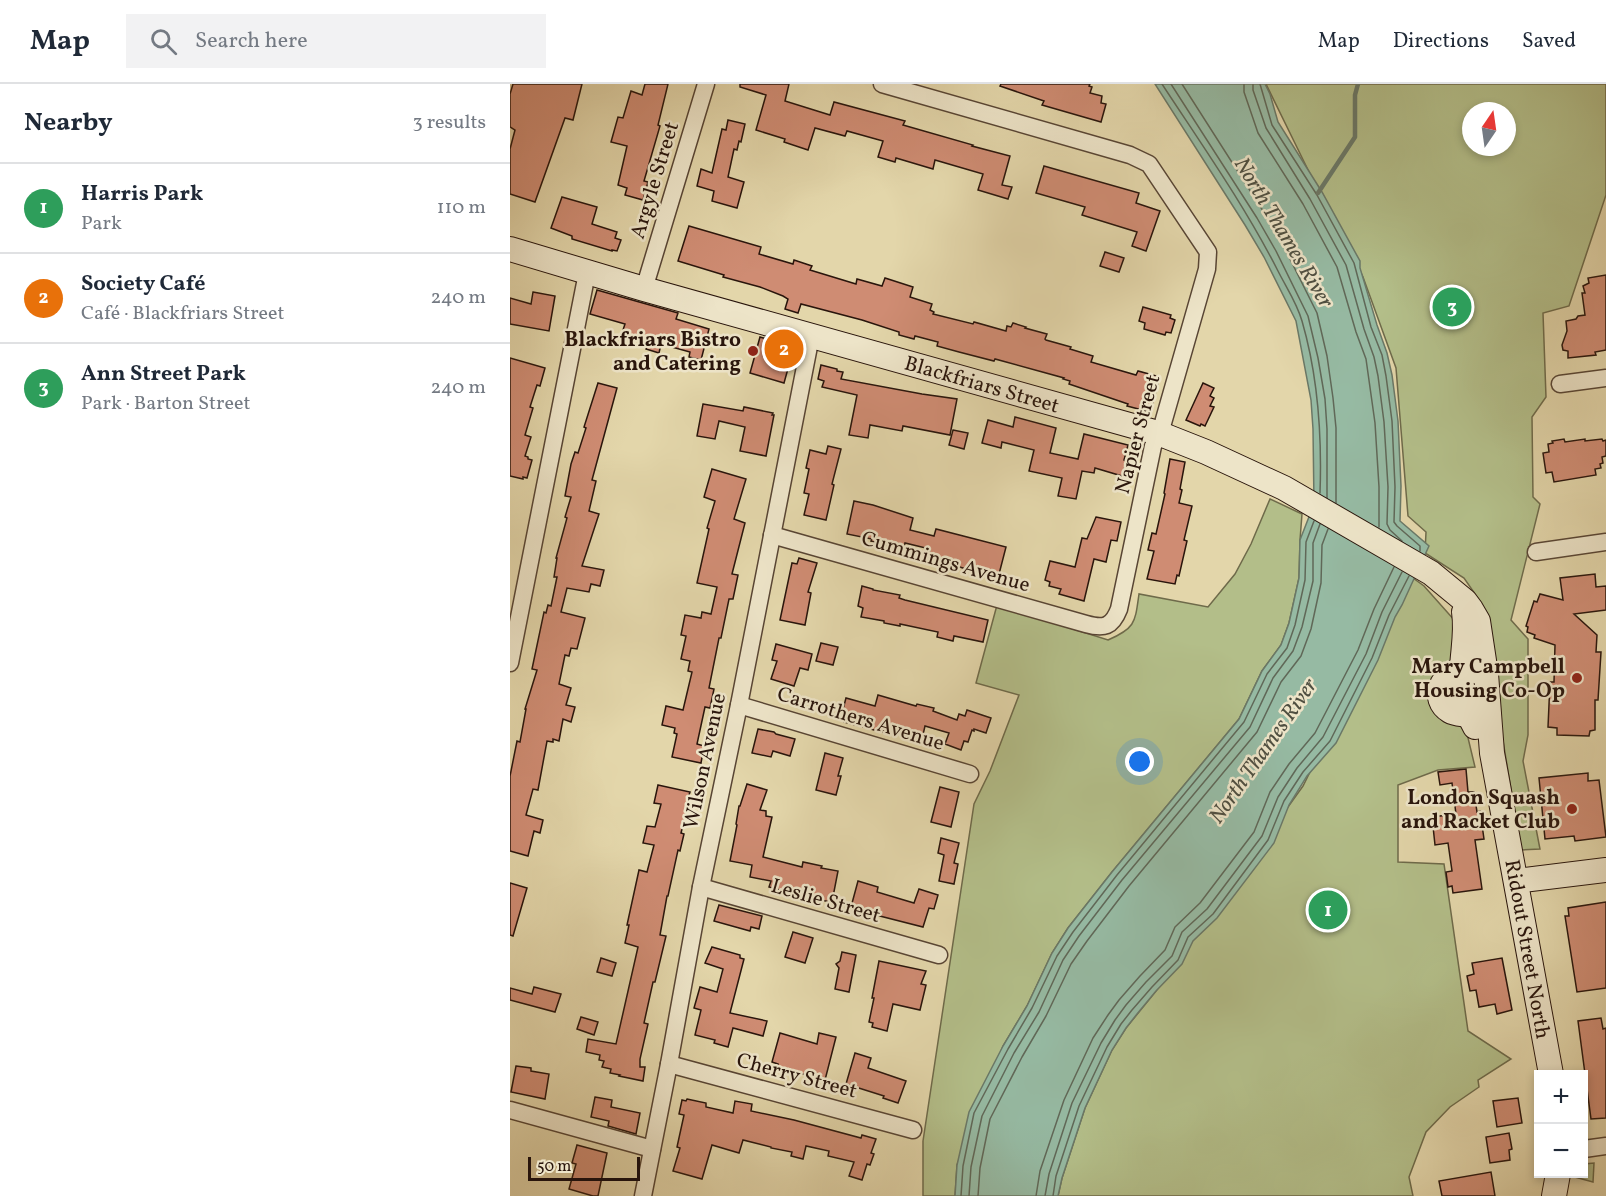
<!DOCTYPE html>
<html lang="en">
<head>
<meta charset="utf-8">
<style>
  body { margin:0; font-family:Vollkorn,serif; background:#f2f2f3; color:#1f2937 }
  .controls { position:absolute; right:18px; bottom:18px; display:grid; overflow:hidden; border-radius:0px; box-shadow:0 3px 9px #0003 }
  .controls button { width:54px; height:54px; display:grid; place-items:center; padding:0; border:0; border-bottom:2px solid #e0e1e3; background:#fff; color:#1f2937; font:30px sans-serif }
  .compass { position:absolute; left:952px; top:18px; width:54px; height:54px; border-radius:50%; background:#fff; box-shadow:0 3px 9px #0003; rotate:13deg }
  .scale { position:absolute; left:18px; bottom:15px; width:112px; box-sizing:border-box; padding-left:6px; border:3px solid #29150c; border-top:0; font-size:16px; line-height:21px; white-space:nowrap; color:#29150c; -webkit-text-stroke:4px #ede4c8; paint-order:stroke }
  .you { position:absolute; left:630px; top:678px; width:21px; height:21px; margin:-15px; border:4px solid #fff; border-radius:50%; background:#1a73e8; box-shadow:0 0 0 9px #1a73e833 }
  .badge { display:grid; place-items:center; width:39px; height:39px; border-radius:50%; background:#b45309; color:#fff; font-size:20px; font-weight:700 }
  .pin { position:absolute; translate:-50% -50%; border:3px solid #fff; box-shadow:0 2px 6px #0006 }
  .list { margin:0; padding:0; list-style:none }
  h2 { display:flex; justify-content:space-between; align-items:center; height:78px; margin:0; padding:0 24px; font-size:26px }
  h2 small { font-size:20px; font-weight:400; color:#747a83 }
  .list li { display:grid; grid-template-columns:39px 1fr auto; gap:18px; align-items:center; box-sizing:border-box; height:90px; padding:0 24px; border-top:2px solid #e0e1e3 }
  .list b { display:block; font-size:22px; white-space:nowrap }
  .list p { margin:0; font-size:20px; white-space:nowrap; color:#747a83 }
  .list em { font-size:20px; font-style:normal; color:#747a83 }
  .icon { flex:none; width:33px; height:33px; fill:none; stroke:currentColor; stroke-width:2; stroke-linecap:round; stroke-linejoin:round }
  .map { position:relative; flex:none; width:1096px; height:1112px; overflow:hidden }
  header { display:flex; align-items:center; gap:36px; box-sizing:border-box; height:84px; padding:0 30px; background:#fff; border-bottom:2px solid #e0e1e3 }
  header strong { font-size:28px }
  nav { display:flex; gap:33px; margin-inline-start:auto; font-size:21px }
  .search { width:420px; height:54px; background:#f2f2f3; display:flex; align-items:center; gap:15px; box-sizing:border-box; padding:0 21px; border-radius:0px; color:#747a83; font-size:22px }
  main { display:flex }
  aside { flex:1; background:#fff }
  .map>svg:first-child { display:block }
  .green { fill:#b3be89; stroke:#6e6a4a; stroke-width:1.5; fill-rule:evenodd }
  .water { fill:#96baa3; stroke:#6a7867; stroke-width:1.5 }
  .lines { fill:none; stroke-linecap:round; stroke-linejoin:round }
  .shore { stroke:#606858; stroke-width:1.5 }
  .stream { stroke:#6a7867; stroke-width:4.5 }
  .building { fill:#cf8c73; stroke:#29150c; stroke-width:1.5 }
  .street-casing { stroke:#584534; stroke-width:19 }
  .secondary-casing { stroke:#29150c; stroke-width:26 }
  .street { stroke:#ede4c8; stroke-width:16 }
  .secondary { stroke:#ede4c8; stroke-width:24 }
  .poi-dot { fill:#8f2418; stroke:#ede4c8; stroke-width:2 }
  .labels { text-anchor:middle; stroke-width:5; stroke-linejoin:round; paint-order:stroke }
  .street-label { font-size:21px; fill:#29150c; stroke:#ede4c8 }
  .poi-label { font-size:21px; font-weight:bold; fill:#29150c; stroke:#ede4c8; text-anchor:end }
  .water-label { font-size:22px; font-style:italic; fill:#4f4f41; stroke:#ede4c8 }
</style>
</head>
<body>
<header>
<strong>Map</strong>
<div class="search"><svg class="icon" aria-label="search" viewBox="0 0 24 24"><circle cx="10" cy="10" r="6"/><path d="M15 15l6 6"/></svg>Search here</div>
<nav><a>Map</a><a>Directions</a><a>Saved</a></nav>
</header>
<main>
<aside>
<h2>Nearby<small>3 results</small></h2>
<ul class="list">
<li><span class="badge" style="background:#2e9e5b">1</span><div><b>Harris Park</b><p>Park</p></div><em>110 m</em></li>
<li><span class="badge" style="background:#e8710a">2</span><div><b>Society Café</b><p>Café · Blackfriars Street</p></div><em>240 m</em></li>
<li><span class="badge" style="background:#2e9e5b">3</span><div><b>Ann Street Park</b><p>Park · Barton Street</p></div><em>240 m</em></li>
</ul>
</aside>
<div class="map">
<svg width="1096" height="1112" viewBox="0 0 1096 1112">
  <rect width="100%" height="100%" fill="#e3d6aa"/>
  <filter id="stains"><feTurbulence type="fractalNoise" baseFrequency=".00333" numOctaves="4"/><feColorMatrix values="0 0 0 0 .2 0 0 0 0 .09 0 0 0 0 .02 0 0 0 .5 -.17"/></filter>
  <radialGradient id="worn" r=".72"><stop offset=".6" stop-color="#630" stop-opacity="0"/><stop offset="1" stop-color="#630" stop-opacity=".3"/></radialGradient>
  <g class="green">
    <path d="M756,0H1096V111L1059,222L1033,229L1036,313L1022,333L1023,413L1030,420L1001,536L1018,555V651L1013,677L1030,765L1011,766L970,517L954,494L915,469L916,448L898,432L886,284L853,193L821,126L801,92ZM961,27H997V63H961Z"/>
    <path d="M760,415L792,430L790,456L789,494L779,539L771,561L752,587L729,635L602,788L558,844L542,869L517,922L493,962L447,1081L445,1112H413V1057L464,720L480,687L509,611L466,599L487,521L598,556C626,544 625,538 629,510L698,523L725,490L741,460Z"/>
    <polygon points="896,489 914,502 946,538 947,608 965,683 928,686 888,701 888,778 934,780 958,947 1001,975 968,996 969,1003 940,1023 916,1048 899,1093 903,1112 548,1112 552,1094 575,1024 602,966 616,944 646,907 793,702 873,541"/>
    <polygon points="1084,1079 1083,1098 1061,1092 1062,1090 1074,1090 1074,1080"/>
  </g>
  <polygon class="water" points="645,0 755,0 760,10 768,38 812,108 850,177 850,184 867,241 877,269 882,291 888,337 891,402 890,437 919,462 892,521 885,533 868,576 826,659 797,692 779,721 764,759 707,834 683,857 672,880 646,907 627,930 616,944 602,966 575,1024 552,1094 548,1112 445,1112 447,1081 459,1028 493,962 517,922 542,869 558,844 602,788 729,635 752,587 771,561 779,539 789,494 790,456 804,420 803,345 801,316 786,237 754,173 735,141"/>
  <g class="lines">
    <g class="shore">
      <path d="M652,0C692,61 735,122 768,187C776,203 787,219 792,237C808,292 812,352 810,409"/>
      <polyline points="661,0 747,134 766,167 798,232 808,274 815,315 817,345 817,414"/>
      <polyline points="672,0 755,130 774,163 807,229 817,272 823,314 826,344 826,419"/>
      <polyline points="734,0 734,8 748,49 793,120 827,183 846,248 856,275 865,339 869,403 869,443"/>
      <polyline points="743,0 743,6 756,44 800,115 836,181 854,245 864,273 868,292 874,338 878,403 877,440 880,446 892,457"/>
      <polyline points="750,0 762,41 807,111 844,179 861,243 872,271 876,292 882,337 885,403 884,438 887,442 910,462 910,467"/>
      <polyline points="451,1112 453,1082 464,1029 498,965 522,924 547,872 563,848 607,791 734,638 757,590 777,564 785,541 795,496 796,458 804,437"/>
      <polyline points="459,1112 461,1083 472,1032 504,969 529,928 553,876 569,852 612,796 740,643 763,594 783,567 792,543 803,497 803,459 810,440"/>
      <polyline points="468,1112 470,1084 480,1035 512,973 536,932 561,880 577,857 619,802 747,648 771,598 791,572 801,545 811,499 812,461 818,445"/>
      <polyline points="526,1112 530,1087 554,1016 583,954 598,931 609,916 630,892 655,866 665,843 690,819 744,748 760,708 779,680 805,649 818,624 848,566 864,525 884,483"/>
      <polyline points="535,1112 539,1090 562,1019 591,959 605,936 616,921 636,898 662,872 672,848 697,825 752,752 768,713 787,684 813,653 856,570 872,528 892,488"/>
      <polyline points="543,1112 546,1092 569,1022 597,963 611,940 622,926 642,903 668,876 678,853 703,830 758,756 774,717 793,688 820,657 862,574 879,531 899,492"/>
    </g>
    <polyline class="stream" points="808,109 845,53 845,11 848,0"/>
  </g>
  <g class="building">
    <polygon points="3,0 72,0 63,36 55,34 25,118 0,110 0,65 5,46 0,43 0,10"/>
    <polygon points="135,0 158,0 148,41 150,42 134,97 138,98 133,116 115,111 117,104 108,101 117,62 101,58 108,33 113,34 121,7 132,11"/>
    <polygon points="230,0 279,0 275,17 320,31 324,18 395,37 393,41 463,61 462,62 500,72 492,101 502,103 498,115 468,106 473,90 425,76 423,85 386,74 385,78 368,73 373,57 337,47 335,52 305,44 298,66 274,58 275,55 246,46 256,11 230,3"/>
    <polygon points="491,0 580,0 579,2 582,3 580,9 592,12 591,19 596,20 591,38 532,21 534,17 490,2"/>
    <polygon points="218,36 235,40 231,58 229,57 227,66 224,65 218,93 234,98 227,124 202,117 204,107 187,102 191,85 202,89 212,45 216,46"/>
    <polygon points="534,82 629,109 626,119 650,127 636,167 622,162 627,148 572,131 575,123 526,109"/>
    <polygon points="52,113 87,123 82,140 107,148 105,154 111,156 107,167 102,166 102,167 62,155 62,152 41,144"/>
    <polygon points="179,142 251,163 249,170 283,180 284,176 302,182 300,186 346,200 347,195 372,202 375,194 403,203 400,213 422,220 420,226 424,228 423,230 463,240 464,238 496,247 497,242 501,243 503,239 516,243 515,244 537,250 535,255 536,256 561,263 560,265 583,272 581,278 626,291 628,287 650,293 640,328 617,322 618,320 559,300 560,297 553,295 554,294 485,275 484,277 449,268 427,262 428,258 405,252 404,255 389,251 389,248 352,236 291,220 288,229 275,225 278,215 273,212 250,203 213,193 214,191 168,177"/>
    <polygon points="595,168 614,174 609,188 590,182"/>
    <polygon points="1096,191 1096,266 1085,268 1086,271 1058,274 1058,267 1053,266 1052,261 1057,247 1056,237 1066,235 1068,232 1075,231 1072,209 1075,209 1073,202 1079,199 1078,194"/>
    <polygon points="87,206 168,229 166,235 199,245 191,276 179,273 180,268 151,260 149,269 136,265 138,257 112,249 115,240 80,230"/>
    <polygon points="23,208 45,212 39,247 0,240 0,214 21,220"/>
    <polygon points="633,223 661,231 660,234 665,236 661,249 656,248 655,251 634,245 635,239 629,237"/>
    <polygon points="250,253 284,263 274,299 240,289"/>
    <polygon points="0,274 35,284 30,302 27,301 20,323 23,324 15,351 21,353 15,372 18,373 18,375 22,376 17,394 13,393 13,395 0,392"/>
    <polygon points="311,281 327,285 327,287 333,288 331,295 412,310 447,315 440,351 393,342 392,347 360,341 358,354 339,351 347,311 312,303 314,297 308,295"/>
    <polygon points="88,299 107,304 82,396 86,397 79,427 89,430 72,482 94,486 90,502 81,500 79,508 57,504 51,528 75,534 67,565 61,564 59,572 55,571 49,600 61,604 56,621 65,623 61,638 53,635 49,657 43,655 43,658 37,657 28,706 23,705 16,731 33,736 30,749 24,747 18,772 0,767 0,692 7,657 10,658 16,625 15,625 27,586 22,585 34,528 36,529 38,521 41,522 47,493 44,493 47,474 46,474 57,434 55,433 61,413 55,412 61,380 65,368 68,369 76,344 74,343"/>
    <polygon points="693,299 704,304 700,312 704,314 700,322 704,323 695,342 691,340 690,342 676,336"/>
    <polygon points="193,320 233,327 234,323 263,329 262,331 264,331 256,372 230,367 235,343 209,337 205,355 187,352"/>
    <polygon points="505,333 546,344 540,369 568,375 574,350 618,361 614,376 617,377 612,392 585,384 584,389 572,387 566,415 548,412 552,394 519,387 524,366 492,358 491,364 472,359 478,336 503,343"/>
    <polygon points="443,346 458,349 454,365 439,361"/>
    <polygon points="1054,355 1055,358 1075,355 1075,357 1092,355 1093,357 1096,356 1096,372 1092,373 1093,379 1090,380 1091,384 1085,385 1086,391 1044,398 1042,388 1036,389 1033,369 1039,368 1038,360 1043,359 1042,357"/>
    <polygon points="318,362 331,365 322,400 324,401 316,436 294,431 299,410 294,409 299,385 296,384 300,366 316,370"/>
    <polygon points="660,375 675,378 670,405 672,406 669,419 682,422 674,456 677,457 669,492 667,491 665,500 637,495 644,467 638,466 642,449 646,450 655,410 654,409"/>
    <polygon points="202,385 236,395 224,435 235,439 222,490 228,491 223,515 219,515 211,554 209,554 199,604 204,605 200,624 195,623 187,660 194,662 191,679 162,673 167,650 164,649 165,644 152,641 156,622 173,626 182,588 178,587 180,577 171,575 176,552 171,551 175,531 191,534 192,528 201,530 207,503 187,499 199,445 197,444 205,417 194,413"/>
    <polygon points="344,417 363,421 403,434 400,446 424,452 426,445 496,463 488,494 418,474 420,465 395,459 393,467 361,457 362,455 337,450"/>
    <polygon points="586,433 611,438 607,457 601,456 596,478 584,475 574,517 549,510 551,505 539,502 540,498 535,496 540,477 565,483 572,454 577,455"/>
    <polygon points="289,474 307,479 298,508 301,509 295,541 270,536 282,479 287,480"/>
    <polygon points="1085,490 1086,503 1096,502 1096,526 1064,530 1087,551 1086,568 1091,568 1088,616 1085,616 1085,646 1080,647 1079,652 1047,651 1047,644 1038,643 1040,598 1044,598 1045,561 1024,554 1025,551 1017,548 1018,543 1016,542 1024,517 1027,518 1030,510 1053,516 1050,494"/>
    <polygon points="352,502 363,505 363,506 390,511 389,514 395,516 478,536 473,558 444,552 443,557 427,553 428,548 390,540 390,542 374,539 374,537 351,533 353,524 348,522"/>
    <polygon points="311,559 328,563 323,581 306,577"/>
    <polygon points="266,560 302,570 298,586 290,584 284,602 261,595 267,577 262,576"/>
    <polygon points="368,611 406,622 407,620 424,624 423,627 447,636 449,630 455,632 457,626 481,634 476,649 464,645 464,647 462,646 458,658 454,657 451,666 435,660 439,649 415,642 412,655 380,647 373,646 372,648 334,638 336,630 332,629 336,614 365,622"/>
    <polygon points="248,645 264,648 266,650 285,655 280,672 263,667 261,673 242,669"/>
    <polygon points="315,669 333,674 328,692 331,692 326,711 306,706"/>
    <polygon points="956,685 958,708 964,708 967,728 970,727 974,755 965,756 972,805 943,809 942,802 938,803 936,788 942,787 938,759 925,761 922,733 946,730 942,699 930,701 928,688"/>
    <polygon points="1078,689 1078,697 1089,696 1096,753 1065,757 1064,752 1035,755 1029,694"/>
    <polygon points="237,700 257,706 250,726 256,727 256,732 262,733 253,773 292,783 293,778 312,782 311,784 328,787 322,818 303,815 259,803 261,797 240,793 242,781 220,777 227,741 226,740 229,722 230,722"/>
    <polygon points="148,701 180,708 178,714 180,714 171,749 174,750 170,767 168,766 158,812 157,812 150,851 156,852 145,898 143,898 134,939 138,940 130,975 130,983 135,983 133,997 109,992 110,991 100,989 101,985 92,983 94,977 89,976 90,971 76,968 78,955 106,960 128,863 115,859 119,841 117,841 129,786 137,788 144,761 133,759 137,742 145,743 151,720 144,719"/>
    <polygon points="430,703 449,708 441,743 421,738"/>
    <polygon points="431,754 449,759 444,779 448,780 444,800 429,797 434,771 428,769"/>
    <polygon points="348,797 368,803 367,808 404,819 409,805 428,811 424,825 419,824 413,843 358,829 354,828 353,830 341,823"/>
    <polygon points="0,799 17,804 3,852 0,851"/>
    <polygon points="1096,818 1096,904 1067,908 1055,832 1059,832 1058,824"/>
    <polygon points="209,821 252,832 249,845 241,843 240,847 204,837"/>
    <polygon points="283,848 303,854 295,879 275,873"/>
    <polygon points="202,863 230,871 230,874 234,875 220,929 257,937 253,952 223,944 218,963 204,959 205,956 185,951 191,926 184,924 190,903 207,908 213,885 195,879"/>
    <polygon points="332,868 346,871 339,908 325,905 329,884 326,880 330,877"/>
    <polygon points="91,874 106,879 102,892 87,888"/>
    <polygon points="992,874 1002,926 987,930 985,920 969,923 966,906 960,907 957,892 964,890 962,879"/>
    <polygon points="369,877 416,887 411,900 416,901 410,926 383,920 377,947 362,943 363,939 359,938 364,914 362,914"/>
    <polygon points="24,903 51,910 45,928 0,916 0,904 22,910"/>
    <polygon points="71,933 88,938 84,951 67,945"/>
    <polygon points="1091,934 1093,945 1096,944 1096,1034 1081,1035 1068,937"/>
    <polygon points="270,949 307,960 309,949 326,953 315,996 267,983 268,980 262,978"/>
    <polygon points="345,969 361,974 358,984 396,997 388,1019 373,1014 374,1012 336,1000"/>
    <polygon points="6,982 21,984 21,987 39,990 35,1015 1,1008"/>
    <polygon points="85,1013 102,1016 101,1023 130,1029 126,1050 98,1042 99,1037 81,1033"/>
    <polygon points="1008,1014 1012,1039 987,1043 983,1017"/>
    <polygon points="177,1015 196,1019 196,1023 223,1029 225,1017 242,1020 241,1027 284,1036 351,1054 352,1051 366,1055 361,1069 364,1070 360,1081 357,1080 352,1096 339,1092 344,1078 318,1072 319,1067 296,1062 293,1075 281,1072 282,1068 261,1064 261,1063 233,1056 229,1069 202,1061 192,1095 163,1087 170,1064 167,1063 174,1031 169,1030 172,1016 176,1017"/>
    <polygon points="999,1049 1002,1065 999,1066 1000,1076 980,1079 976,1053"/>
    <polygon points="67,1061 97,1069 88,1112 83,1112 59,1105 66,1080 62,1079"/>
    <polygon points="981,1088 985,1112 932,1112 929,1097"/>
  </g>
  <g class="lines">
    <defs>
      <g id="street">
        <polyline points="134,205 196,0"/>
        <polyline points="1050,300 1096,294"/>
        <path d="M262,451L576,540C594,545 602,543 609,525L643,362L653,339L697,185L698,168L639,80L620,71L372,0"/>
        <polyline points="1026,468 1096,458"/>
        <polyline points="0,579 77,189"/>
        <polyline points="229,621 460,690"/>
        <polyline points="191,803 429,871"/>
        <polyline points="159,980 403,1046"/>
        <polyline points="0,1026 142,1065"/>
        <polyline points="1074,1065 1096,1062"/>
        <polyline points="133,1112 159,980 191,803 229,621 301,252"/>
      </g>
      <g id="secondary">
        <polyline points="0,165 134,205 648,349 696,368 774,404 921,489 955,517 961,525 968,537 976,590"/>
        <path d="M954,528C957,547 953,565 952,584C950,604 955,625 965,643"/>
        <path d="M958,631C952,630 945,630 940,627C920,615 932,588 953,586C960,585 968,588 976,590L982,669L1041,990"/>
        <polyline points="1006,797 1096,786"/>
        <polyline points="1044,1112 1048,1090"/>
      </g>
    </defs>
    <use href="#street" class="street-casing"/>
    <use href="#secondary" class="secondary-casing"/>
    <use href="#street" class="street"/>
    <use href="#secondary" class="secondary"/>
  </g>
  <g class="poi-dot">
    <circle cx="243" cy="267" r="6"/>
    <circle cx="1067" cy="594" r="6"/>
    <circle cx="1062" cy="725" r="6"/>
  </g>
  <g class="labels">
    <g class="street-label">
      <text transform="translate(144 96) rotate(-73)" y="7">Argyle Street</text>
      <text transform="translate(472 300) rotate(16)" y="7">Blackfriars Street</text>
      <text transform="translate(627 350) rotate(-75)" y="7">Napier Street</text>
      <text transform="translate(436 477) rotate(16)" y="7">Cummings Avenue</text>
      <text transform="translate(351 634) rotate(17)" y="7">Carrothers Avenue</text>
      <text transform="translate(194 677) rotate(-78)" y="7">Wilson Avenue</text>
      <text transform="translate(316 816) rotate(16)" y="7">Leslie Street</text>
      <text transform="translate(1018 865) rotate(80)" y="7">Ridout Street North</text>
      <text transform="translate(287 991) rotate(15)" y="7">Cherry Street</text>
    </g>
    <g class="poi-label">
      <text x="231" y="262">Blackfriars Bistro<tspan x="231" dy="24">and Catering</tspan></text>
      <text x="1055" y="589">Mary Campbell<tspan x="1055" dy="24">Housing Co-Op</tspan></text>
      <text x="1050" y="720">London Squash<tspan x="1050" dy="24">and Racket Club</tspan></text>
    </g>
    <g class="water-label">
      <text transform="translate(775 148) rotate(59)" y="8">North Thames River</text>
      <text transform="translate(752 666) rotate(-55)" y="8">North Thames River</text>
    </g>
  </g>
  <rect width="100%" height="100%" filter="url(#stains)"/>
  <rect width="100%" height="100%" fill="url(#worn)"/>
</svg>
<div class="controls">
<button>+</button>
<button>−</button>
</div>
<svg class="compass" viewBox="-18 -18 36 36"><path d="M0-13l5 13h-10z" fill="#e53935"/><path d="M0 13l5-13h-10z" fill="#747a83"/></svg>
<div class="scale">50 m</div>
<div class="you"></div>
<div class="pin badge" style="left:818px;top:826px;background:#2e9e5b">1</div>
<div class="pin badge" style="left:274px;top:265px;background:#e8710a">2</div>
<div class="pin badge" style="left:942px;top:223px;background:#2e9e5b">3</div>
</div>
</main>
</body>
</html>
